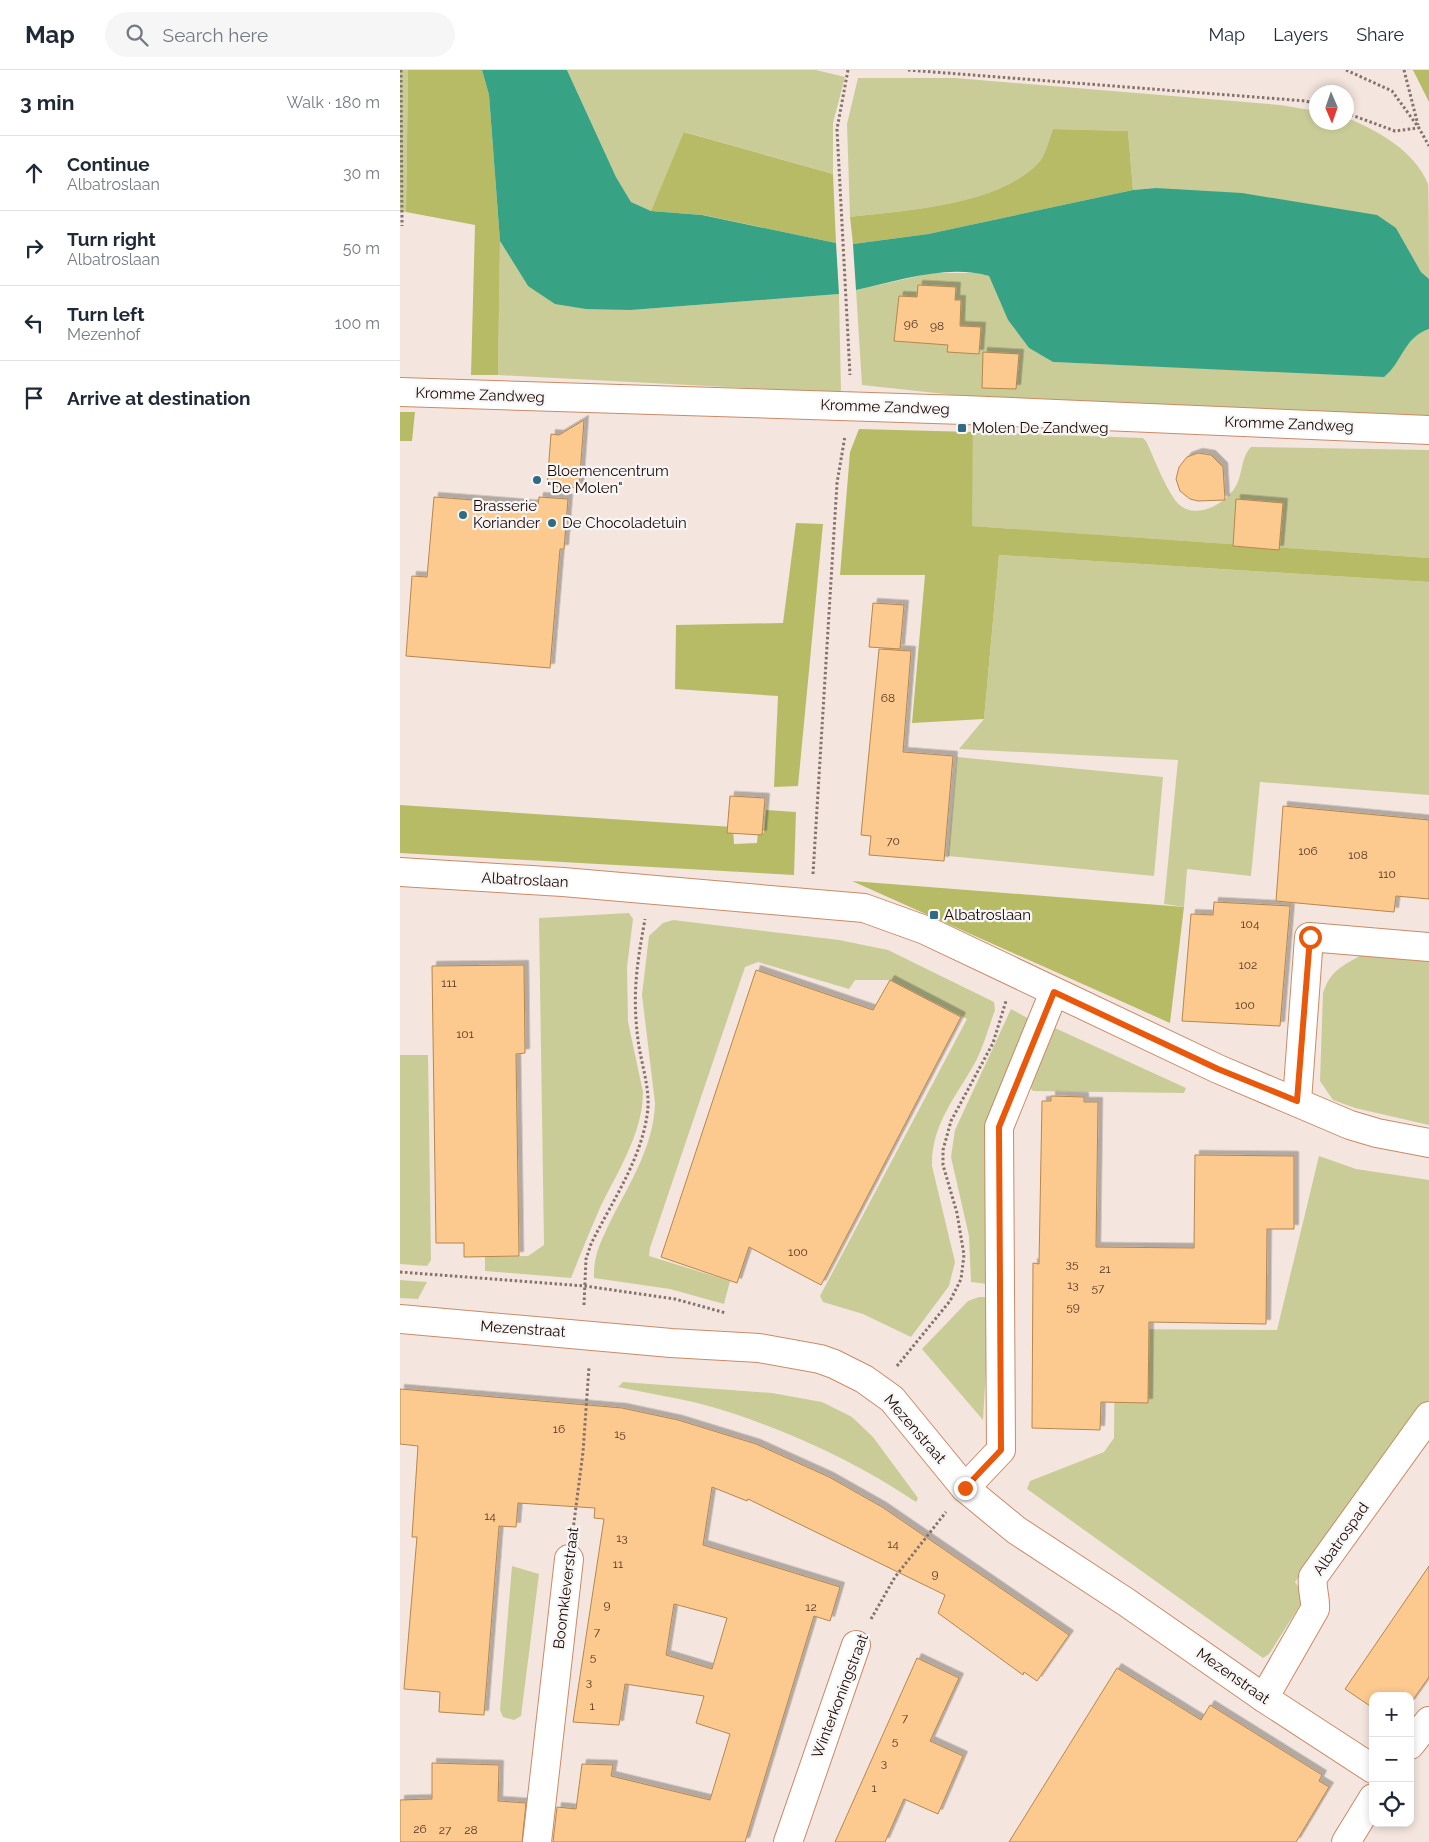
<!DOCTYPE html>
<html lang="en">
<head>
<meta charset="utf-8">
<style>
  body { margin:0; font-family:Raleway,sans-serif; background:#f6f6f7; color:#1f2937 }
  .controls { position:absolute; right:15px; bottom:15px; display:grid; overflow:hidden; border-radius:10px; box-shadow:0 2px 8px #0003 }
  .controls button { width:45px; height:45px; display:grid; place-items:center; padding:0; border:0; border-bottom:1px solid #e0e1e3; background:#fff; color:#1f2937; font:25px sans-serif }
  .compass { position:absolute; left:909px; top:15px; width:45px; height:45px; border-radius:50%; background:#fff; box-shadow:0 2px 8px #0003; rotate:178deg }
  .stop { position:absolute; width:15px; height:15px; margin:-11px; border:4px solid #ea580c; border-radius:50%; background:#fff }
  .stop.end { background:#ea580c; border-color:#fff; box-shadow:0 1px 5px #0008 }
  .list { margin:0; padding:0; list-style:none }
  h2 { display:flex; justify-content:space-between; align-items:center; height:65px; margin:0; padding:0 20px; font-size:21px }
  h2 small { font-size:16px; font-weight:400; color:#747a83 }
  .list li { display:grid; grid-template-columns:32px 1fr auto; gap:15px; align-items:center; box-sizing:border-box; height:75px; padding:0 20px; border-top:1px solid #e0e1e3 }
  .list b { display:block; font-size:19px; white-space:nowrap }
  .list p { margin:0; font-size:16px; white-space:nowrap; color:#747a83 }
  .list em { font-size:16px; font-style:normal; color:#747a83 }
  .icon { flex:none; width:28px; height:28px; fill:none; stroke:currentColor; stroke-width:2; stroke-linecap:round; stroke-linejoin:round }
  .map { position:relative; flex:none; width:1029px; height:1772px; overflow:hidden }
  header { display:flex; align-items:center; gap:30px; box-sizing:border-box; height:70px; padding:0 25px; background:#fff; border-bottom:1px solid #e0e1e3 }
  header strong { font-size:24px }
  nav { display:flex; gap:28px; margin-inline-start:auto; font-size:18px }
  .search { width:350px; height:45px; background:#f6f6f7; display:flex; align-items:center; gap:12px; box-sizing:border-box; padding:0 18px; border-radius:28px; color:#747a83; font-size:19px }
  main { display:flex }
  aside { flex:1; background:#fff }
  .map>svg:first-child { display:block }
  .green { fill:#c9cc97 }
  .forest { fill:#b8bb66 }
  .water { fill:#37a384 }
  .building { fill:#fcc98f; stroke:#b6874e; fill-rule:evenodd; filter:url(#shadow) }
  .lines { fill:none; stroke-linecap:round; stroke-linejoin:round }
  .street-casing { stroke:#cb8a66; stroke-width:30 }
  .path { stroke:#84726b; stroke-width:3; stroke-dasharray:2.5 2.5; stroke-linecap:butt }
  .street { stroke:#fff; stroke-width:28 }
  .route { stroke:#ea580c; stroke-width:6 }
  .poi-dot { fill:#316a84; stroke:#f6f6f6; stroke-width:2 }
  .labels { text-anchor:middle; stroke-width:4.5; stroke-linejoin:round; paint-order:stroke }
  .number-label { font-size:12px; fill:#553824 }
  .street-label { font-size:15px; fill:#1d0700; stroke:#f6f6f6 }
  .poi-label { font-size:15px; fill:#1d0700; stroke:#f6f6f6; text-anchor:start }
</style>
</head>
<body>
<header>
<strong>Map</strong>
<div class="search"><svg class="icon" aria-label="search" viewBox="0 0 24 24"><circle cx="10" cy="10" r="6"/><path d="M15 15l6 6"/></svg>Search here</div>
<nav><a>Map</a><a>Layers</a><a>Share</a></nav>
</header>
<main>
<aside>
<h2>3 min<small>Walk · 180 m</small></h2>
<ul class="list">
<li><svg class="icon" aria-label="ahead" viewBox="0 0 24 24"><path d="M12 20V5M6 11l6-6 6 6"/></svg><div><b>Continue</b><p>Albatroslaan</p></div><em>30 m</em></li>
<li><svg class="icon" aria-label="right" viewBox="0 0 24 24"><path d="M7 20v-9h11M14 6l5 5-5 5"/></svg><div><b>Turn right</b><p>Albatroslaan</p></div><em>50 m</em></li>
<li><svg class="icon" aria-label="left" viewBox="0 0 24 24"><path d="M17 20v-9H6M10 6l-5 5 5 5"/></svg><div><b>Turn left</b><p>Mezenhof</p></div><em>100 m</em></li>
<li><svg class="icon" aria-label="arrive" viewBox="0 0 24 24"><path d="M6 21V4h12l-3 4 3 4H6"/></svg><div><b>Arrive at destination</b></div></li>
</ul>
</aside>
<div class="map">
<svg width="1029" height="1772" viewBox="0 0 1029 1772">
  <defs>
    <filter id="shadow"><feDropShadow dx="4.5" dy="-4.5" stdDeviation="0" flood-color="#0004"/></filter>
  </defs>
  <rect width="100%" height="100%" fill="#f4e6de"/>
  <g class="green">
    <polygon points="0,0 8,0 6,142 0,142"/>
    <polygon points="167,0 416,0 445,7 433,53 433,104 285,62 251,141 231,132 216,107"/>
    <path d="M458,8H555L880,35L916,41V52H946L947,48C977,60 1015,81 1028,114C1029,124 1029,193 1029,209L1021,202L996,158L756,118L733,120L728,61L653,59C649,69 646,83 640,91C600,136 507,140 450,147L447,54Z"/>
    <polygon points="100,171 128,216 231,240 439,224 441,323 98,305"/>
    <path d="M532,203H578L589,206L608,250L629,278L653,292L984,306C1003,292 1003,268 1029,259V350L628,333L462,315L456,220Z"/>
    <path d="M573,362L743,368L746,371C755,390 763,413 775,430C792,453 825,435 836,416C843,403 841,387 851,377L1029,380V488L571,456Z"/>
    <polygon points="599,485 1029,512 1029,725 860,712 851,806 787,799 784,837 764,834 778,690 559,679 584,649"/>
    <polygon points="557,687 763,707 754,806 548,786"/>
    <path d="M229,843L233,849L227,897L228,952L243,1022C243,1064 216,1104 199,1140C189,1163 180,1186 171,1208L85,1201V1187L128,1186L144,1175L139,848Z"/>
    <path d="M273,850L439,870L488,880L594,932L595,940C589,956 584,975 576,991C557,1026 531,1054 532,1096L555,1192L549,1216L511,1267L463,1244L423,1232L420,1226L567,949L490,910H455L449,919L358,892L345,897L250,1178L249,1186L330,1211L324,1234L270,1219L194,1208C193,1185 202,1169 211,1150C230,1113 254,1075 255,1033L242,925L249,866L263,853Z"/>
    <path d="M961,885L1029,891V1055L955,1038L933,1030L920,1011L923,923C931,900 941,897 961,885Z"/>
    <polygon points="611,939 631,950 588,1059 587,1214 571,1212 569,1166 551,1087 555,1060"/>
    <polygon points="655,958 786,1018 784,1023 633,1021 624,1009 648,960"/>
    <polygon points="0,985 28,985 31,1190 27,1196 0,1194"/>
    <polygon points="919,1086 956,1099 1029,1110 1029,1330 895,1512 903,1524 902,1532 869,1584 863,1588 627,1419 630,1411 704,1382 714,1368 715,1259 877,1260"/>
    <polygon points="0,1210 27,1212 18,1229 0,1228"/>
    <polygon points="579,1227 586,1227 590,1231 583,1350 522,1279 568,1231"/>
    <path d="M223,1312L372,1323L422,1332L452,1347L473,1367L518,1428L516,1432C457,1392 387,1360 319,1339C287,1329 251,1324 218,1317Z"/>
    <polygon points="112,1496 139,1504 121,1646 114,1650 103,1647 100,1640"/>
  </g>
  <g class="forest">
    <polygon points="8,0 82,0 89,25 100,171 98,305 71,305 75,155 6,142"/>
    <polygon points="1013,0 1029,0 1029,32"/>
    <path d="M653,59L728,61L733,120L528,164L453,174L450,147C507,140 600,136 640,91C646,83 649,69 653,59Z"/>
    <polygon points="284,62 433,104 436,173 303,145 251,141"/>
    <polygon points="0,342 15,342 12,371 0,371"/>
    <polygon points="459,359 573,362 572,456 1029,488 1029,512 599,485 584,649 512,653 525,505 440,505 450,382"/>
    <polygon points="396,453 423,454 398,716 374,717 378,626 275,619 276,555 383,553"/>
    <polygon points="0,735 333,757 334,774 357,773 358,761 364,763 366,740 396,742 394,805 0,783"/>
    <polygon points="452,811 784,837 770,953"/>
  </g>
  <g class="water">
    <polygon points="82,0 167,0 216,107 231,132 251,141 302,145 436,173 439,224 231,240 186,239 155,234 128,216 100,171 89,25"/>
    <path d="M756,118L842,123L977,145L996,158L1021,202L1029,209V259C1003,268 1003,292 984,307L653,292L629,278L608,250L589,206C547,194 498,211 456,220L453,174L528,164L733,120Z"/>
  </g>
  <g class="building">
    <polygon points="518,215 556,217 555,230 561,230 560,256 581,257 579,284 547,282 548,275 494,271 499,226 517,227"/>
    <polygon points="583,282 619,284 616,319 582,318"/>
    <polygon points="184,350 179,418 147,416 151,364 159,365"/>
    <polygon points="798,383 811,385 823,397 825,430 798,431 790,429 780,421 776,409 779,397 787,387"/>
    <polygon points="34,427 138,435 139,427 168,429 164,479 160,479 150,598 6,586 12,506 27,507"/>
    <polygon points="836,429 883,433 879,480 833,476"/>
    <polygon points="473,533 504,535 500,579 469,577"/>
    <polygon points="479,579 511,581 503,682 553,686 544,791 469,785 471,766 461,765"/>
    <polygon points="330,726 365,728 362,765 327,763"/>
    <polygon points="883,736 1029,750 1029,829 996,826 994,842 876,831"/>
    <polygon points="814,832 890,836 880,956 782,951 791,844 813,845"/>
    <polygon points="124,895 125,983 116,984 119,1186 64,1187 64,1173 36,1173 32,896"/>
    <polygon points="356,900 473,940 490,910 561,947 421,1215 349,1177 337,1213 261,1187"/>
    <polygon points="651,1026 684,1027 684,1032 698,1032 696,1177 794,1178 795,1085 894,1086 894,1159 867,1159 866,1254 749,1252 748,1333 701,1332 700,1360 632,1358 633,1193 639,1194 642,1031 651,1031"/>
    <path d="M0,1319L222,1338L278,1350L356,1374L429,1407L482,1437L669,1565L637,1611L624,1602L623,1605L538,1543L545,1525L348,1429L347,1431L312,1417L303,1475L440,1517L430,1551L414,1546L345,1772H153L157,1737L176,1739L182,1694L213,1695L211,1706L310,1730L330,1664L296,1653L304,1626L225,1614L219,1655L173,1652L204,1449L194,1448L195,1438L118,1433L116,1457L99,1456L84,1645L39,1642L40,1622L4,1619L17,1467H12L18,1376L0,1374ZM274,1534L327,1548L312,1599L266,1585Z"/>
    <polygon points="1029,1496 1029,1607 1010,1634 1010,1626 973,1626 973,1638 945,1619"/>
    <polygon points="517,1588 559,1608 530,1671 563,1686 538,1744 504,1729 485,1772 435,1772"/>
    <polygon points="717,1598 801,1650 810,1635 922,1705 919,1711 929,1717 896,1772 609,1772"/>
    <polygon points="32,1693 99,1695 98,1731 126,1733 122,1772 0,1772 0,1730 32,1729"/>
  </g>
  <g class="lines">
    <defs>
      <g id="street">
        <polyline points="0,322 564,340 1029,360"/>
        <polyline points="0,802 163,812 464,838 525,860 818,999 950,1055 977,1063 1029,1073"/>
        <polyline points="897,1031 909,867 1029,877"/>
        <polyline points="0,1249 271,1273 359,1278 420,1289 434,1294 464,1309 492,1329 565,1418 616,1460 726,1532 864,1628 973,1699"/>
        <polyline points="565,1418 601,1380 599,1057 654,922"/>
        <path d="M864,1628L915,1539C916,1527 911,1519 913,1507L1029,1346"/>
        <polyline points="1010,1675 1029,1651"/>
        <polyline points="137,1772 169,1489"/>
        <polyline points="388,1772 456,1575"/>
        <polyline points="946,1772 973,1728"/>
      </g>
    </defs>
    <use href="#street" class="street-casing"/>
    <g class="path">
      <polyline points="1,0 2,156"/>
      <polyline points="448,0 437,59 450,305"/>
      <polyline points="508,0 906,31 916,34"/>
      <polyline points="946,0 992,21 1019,58 1029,76"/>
      <polyline points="1004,0 1018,55"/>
      <polyline points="946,43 995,61 1018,58"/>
      <polyline points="413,804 437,413 445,366"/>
      <polyline points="0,1202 185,1216 275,1229 326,1243"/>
      <path d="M184,1235L186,1189L191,1174C212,1131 244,1086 248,1037C249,1014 241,993 238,970C232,923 237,894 245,849"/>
      <polyline points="497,1296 550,1231 561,1209 564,1185 557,1143 543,1095 543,1080 551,1051 593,973 606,931"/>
      <polyline points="173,1460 183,1382 189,1297"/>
      <polyline points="471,1549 495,1507 546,1442"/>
    </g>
    <use href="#street" class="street"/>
  </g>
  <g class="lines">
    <polyline class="route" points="565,1418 601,1380 599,1057 654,922 818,999 897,1031 910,867"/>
  </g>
  <g class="poi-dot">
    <rect x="557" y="353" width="10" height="10" rx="2.5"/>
    <circle cx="137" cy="410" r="5"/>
    <circle cx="63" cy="445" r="5"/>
    <circle cx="152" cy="453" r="5"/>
    <rect x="529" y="840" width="10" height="10" rx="2.5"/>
  </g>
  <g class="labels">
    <g class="number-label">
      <text x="511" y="258">96</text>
      <text x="537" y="260">98</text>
      <text x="488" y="632">68</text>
      <text x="493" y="775">70</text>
      <text x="908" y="785">106</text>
      <text x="958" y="789">108</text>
      <text x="987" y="808">110</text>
      <text x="850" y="858">104</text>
      <text x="848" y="899">102</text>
      <text x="49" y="917">111</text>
      <text x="845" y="939">100</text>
      <text x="65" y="968">101</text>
      <text x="398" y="1186">100</text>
      <text x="672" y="1198">35</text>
      <text x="705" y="1203">21</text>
      <text x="673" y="1219">13</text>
      <text x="698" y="1222">57</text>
      <text x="673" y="1241">59</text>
      <text x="159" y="1363">16</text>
      <text x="220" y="1368">15</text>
      <text x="90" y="1450">14</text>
      <text x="222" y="1472">13</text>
      <text x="493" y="1478">14</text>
      <text x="218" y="1498">11</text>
      <text x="535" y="1508">9</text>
      <text x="207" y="1539">9</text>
      <text x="411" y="1541">12</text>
      <text x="197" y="1566">7</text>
      <text x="193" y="1591">5</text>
      <text x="189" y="1616">3</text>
      <text x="192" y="1640">1</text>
      <text x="505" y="1652">7</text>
      <text x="495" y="1675">5</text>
      <text x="484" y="1697">3</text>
      <text x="474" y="1722">1</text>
      <text x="20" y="1763">26</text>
      <text x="45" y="1764">27</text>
      <text x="71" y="1764">28</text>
    </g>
    <g class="street-label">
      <text transform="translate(80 325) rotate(2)" y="5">Kromme Zandweg</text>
      <text transform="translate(485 337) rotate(2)" y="5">Kromme Zandweg</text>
      <text transform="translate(889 354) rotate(2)" y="5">Kromme Zandweg</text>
      <text transform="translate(125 810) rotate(3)" y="5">Albatroslaan</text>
      <text transform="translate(123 1259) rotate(4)" y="5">Mezenstraat</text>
      <text transform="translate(515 1359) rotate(49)" y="5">Mezenstraat</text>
      <text transform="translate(941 1469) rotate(-55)" y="5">Albatrospad</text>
      <text transform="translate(166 1518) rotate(-83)" y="5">Boomkleverstraat</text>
      <text transform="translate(833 1606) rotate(35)" y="5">Mezenstraat</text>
      <text transform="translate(440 1626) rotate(-69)" y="5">Winterkoningstraat</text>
    </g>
    <g class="poi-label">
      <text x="572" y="363">Molen De Zandweg</text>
      <text x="147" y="406">Bloemencentrum<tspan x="147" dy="17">"De Molen"</tspan></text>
      <text x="73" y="441">Brasserie<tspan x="73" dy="17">Koriander</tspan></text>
      <text x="162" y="458">De Chocoladetuin</text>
      <text x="544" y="850">Albatroslaan</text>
    </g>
  </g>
</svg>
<div class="controls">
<button>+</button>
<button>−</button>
<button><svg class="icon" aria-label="locate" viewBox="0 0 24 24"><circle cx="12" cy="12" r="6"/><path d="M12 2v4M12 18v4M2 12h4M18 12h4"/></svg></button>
</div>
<svg class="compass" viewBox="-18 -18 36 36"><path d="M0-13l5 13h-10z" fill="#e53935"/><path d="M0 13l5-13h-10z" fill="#747a83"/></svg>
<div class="stop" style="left:910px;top:867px"></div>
<div class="stop end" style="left:565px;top:1418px"></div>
</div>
</main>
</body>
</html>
